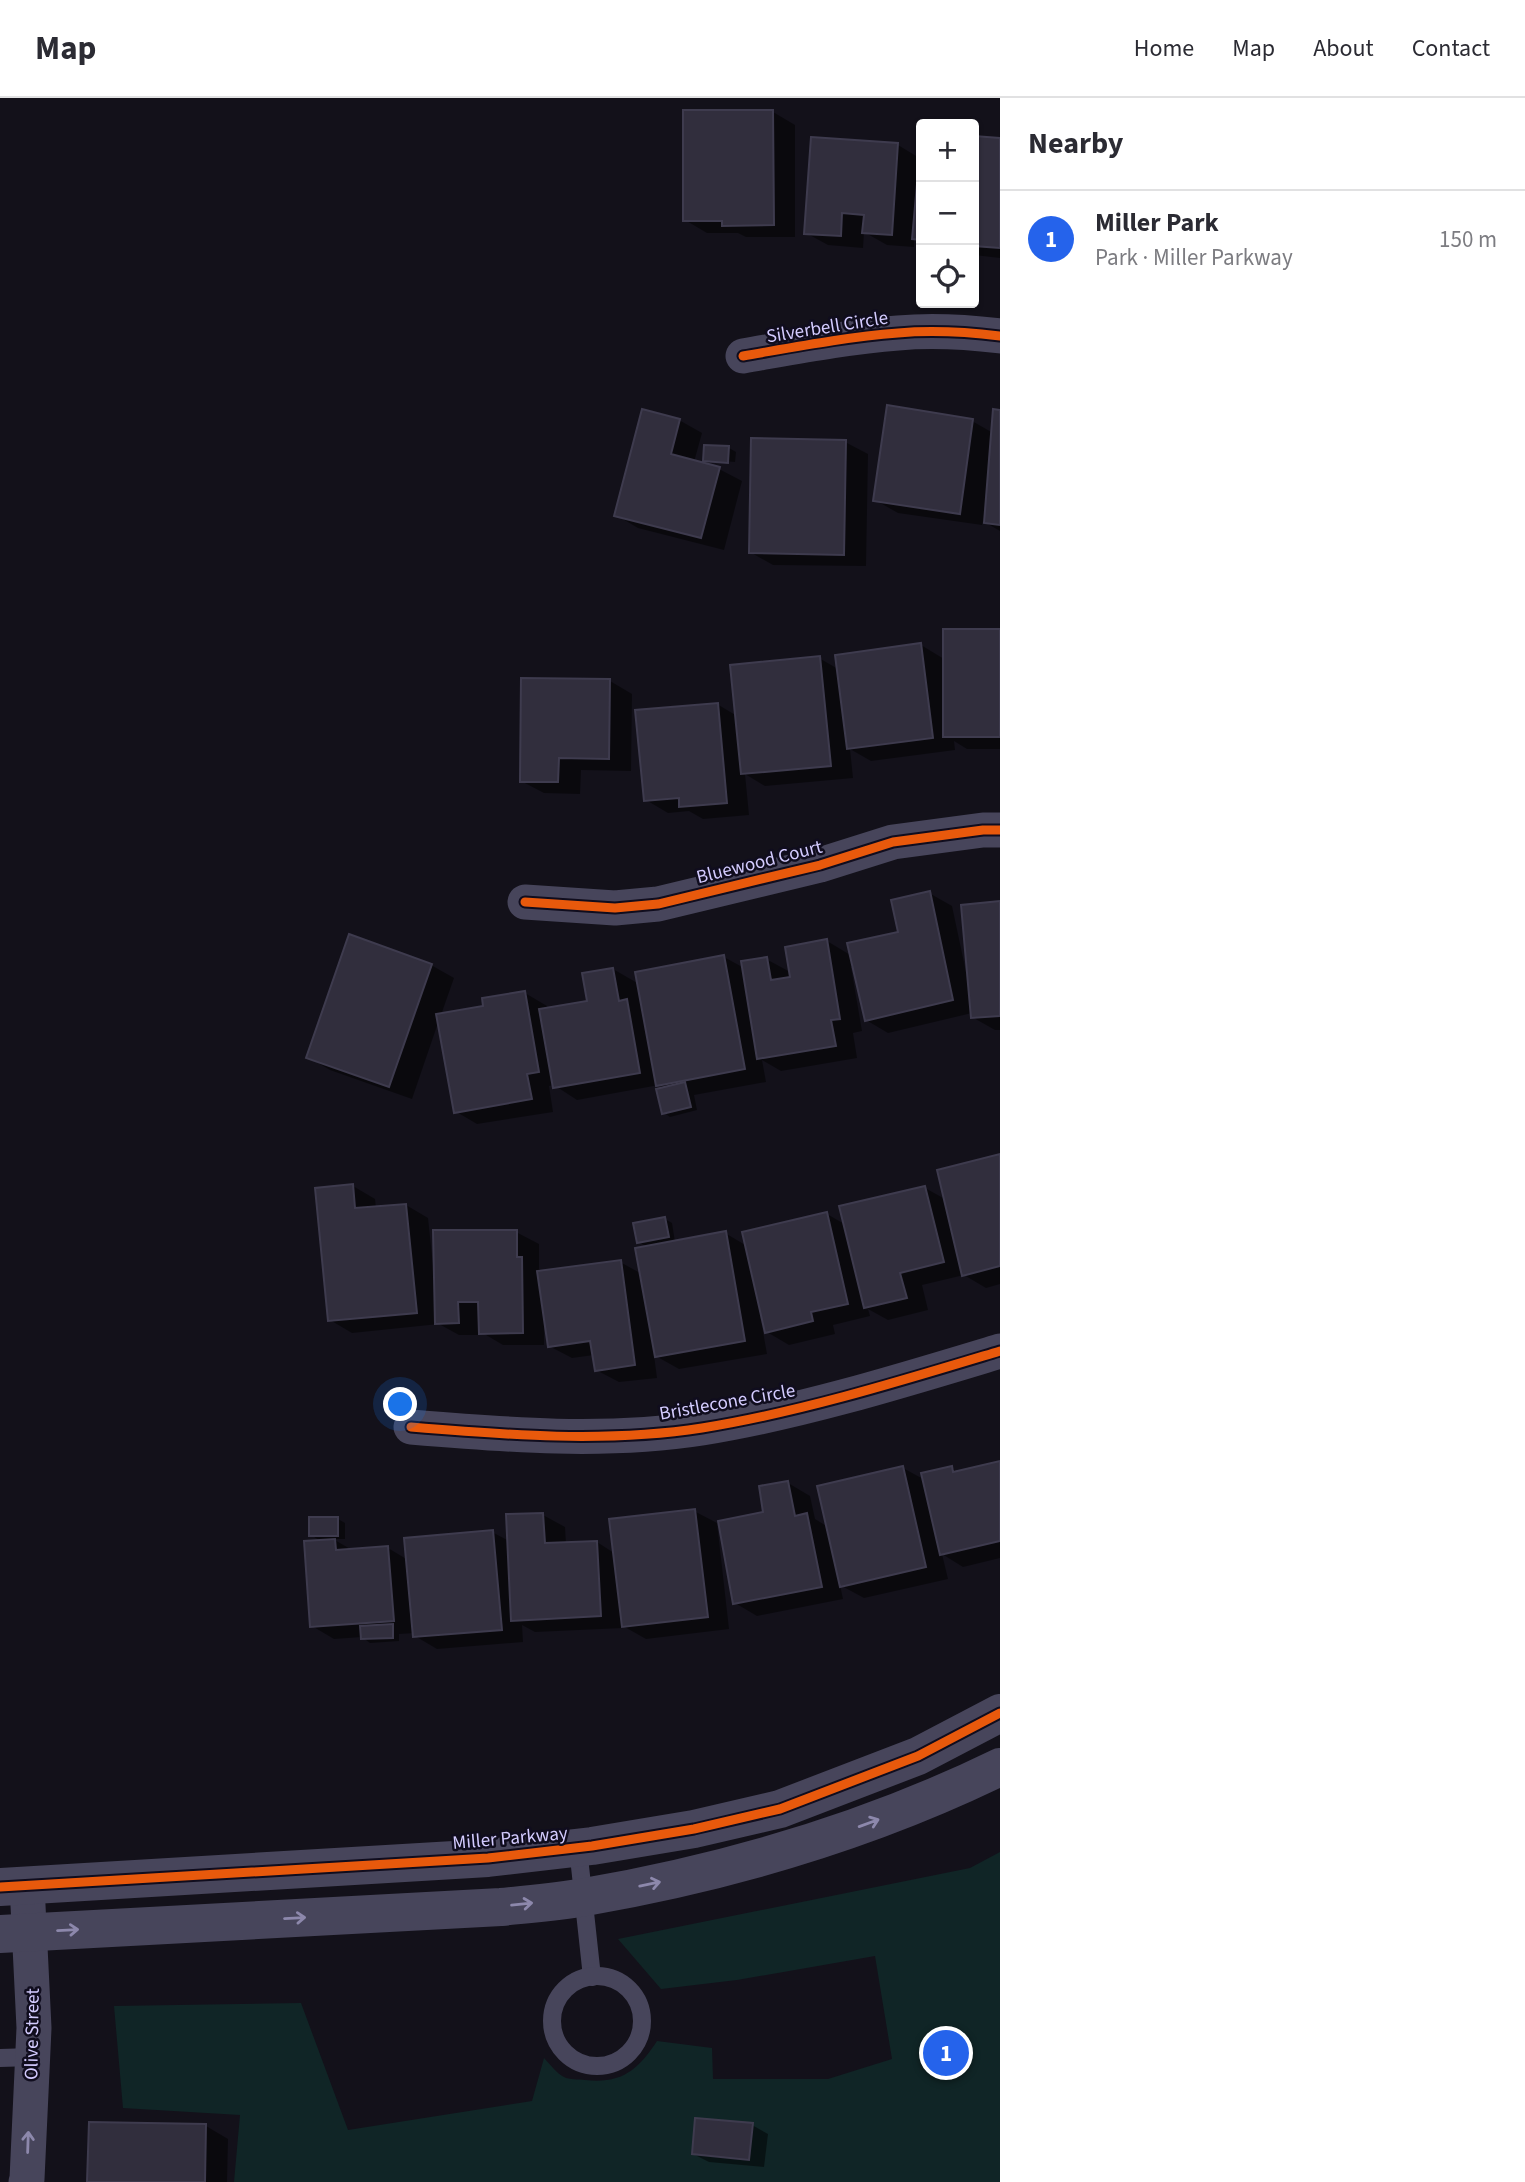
<!DOCTYPE html>
<html lang="en">
<head>
<meta charset="utf-8">
<style>
  body { margin:0; font-family:"Source Sans 3",sans-serif; background:#f2f2f3; color:#2b2b33 }
  .controls { position:absolute; right:21px; top:21px; display:grid; overflow:hidden; border-radius:7px; box-shadow:0 2px 5px #0004 }
  .controls button { width:63px; height:63px; display:grid; place-items:center; padding:0; border:0; border-bottom:2px solid #e1e1e2; background:#fff; color:#2b2b33; font:35px sans-serif }
  .you { position:absolute; left:401px; top:1307px; width:24px; height:24px; margin:-18px; border:5px solid #fff; border-radius:50%; background:#1a73e8; box-shadow:0 0 0 10px #1a73e833 }
  .badge { display:grid; place-items:center; width:46px; height:46px; border-radius:50%; background:#2563eb; color:#fff; font-size:23px; font-weight:700 }
  .pin { position:absolute; translate:-50% -50%; border:4px solid #fff; box-shadow:0 2px 7px #0006 }
  .list { margin:0; padding:0; list-style:none }
  h2 { display:flex; justify-content:space-between; align-items:center; height:91px; margin:0; padding:0 28px; font-size:30px }
  h2 small { font-size:23px; font-weight:400; color:#7c7c81 }
  .list li { display:grid; grid-template-columns:46px 1fr auto; gap:21px; align-items:center; box-sizing:border-box; height:98px; padding:0 28px; border-top:2px solid #e1e1e2 }
  .list b { display:block; font-size:26px; white-space:nowrap }
  .list p { margin:0; font-size:23px; white-space:nowrap; color:#7c7c81 }
  .list em { font-size:23px; font-style:normal; color:#7c7c81 }
  .icon { flex:none; width:38px; height:38px; fill:none; stroke:currentColor; stroke-width:2; stroke-linecap:round; stroke-linejoin:round }
  .map { position:relative; flex:none; width:1000px; height:2084px; overflow:hidden }
  header { display:flex; align-items:center; gap:42px; box-sizing:border-box; height:98px; padding:0 35px; background:#fff; border-bottom:2px solid #e1e1e2 }
  header strong { font-size:33px }
  nav { display:flex; gap:38px; margin-inline-start:auto; font-size:24px }
  main { display:flex }
  aside { flex:1; background:#fff }
  .map>svg:first-child { display:block }
  .green { fill:#102526 }
  .shadow { fill:#0007 }
  .building { fill:#312e3d; stroke:#3e3b4e; stroke-width:2 }
  .lines { fill:none; stroke-linecap:round; stroke-linejoin:round }
  .service { stroke:#47455b; stroke-width:18 }
  .minor { stroke:#47455b; stroke-width:35 }
  .tertiary { stroke:#47455b; stroke-width:38 }
  .cycleway-casing { stroke:#100d1e; stroke-width:13 }
  .cycleway { stroke:#e8590c; stroke-width:9 }
  .oneway { stroke:#8d88ac }
  .labels { text-anchor:middle; stroke-width:5; stroke-linejoin:round; paint-order:stroke }
  .street-label { font-size:19px; fill:#d3cbfe; stroke:#100d1e }
</style>
</head>
<body>
<header>
<strong>Map</strong>
<nav><a>Home</a><a>Map</a><a>About</a><a>Contact</a></nav>
</header>
<main>
<div class="map">
<svg width="1000" height="2084" viewBox="0 0 1000 2084">
  <rect width="100%" height="100%" fill="#13111a"/>
  <path class="green" d="M1000,1754V2084H234L240,2017L123,2010L114,1908L301,1905L348,2032L532,2003L544,1960C550,1966 556,1975 564,1979C569,1982 579,1981 585,1982C622,1986 638,1972 657,1943L712,1950L713,1981H828L892,1961L875,1858L737,1882L661,1891L618,1841L970,1770Z"/>
  <g class="shadow">
    <polygon points="773,14 795,27 795,139 746,139 738,135 707,135 685,122"/>
    <polygon points="974,40 1000,42 1000,160 974,157"/>
    <polygon points="898,47 921,61 921,144 914,140 914,149 887,147 864,134 863,150 828,147 806,135"/>
    <polygon points="1000,314 1000,433 983,423 982,427 898,415 875,402 972,323 993,335"/>
    <polygon points="679,322 702,335 694,364 719,371 742,383 724,452 638,430 616,417"/>
    <polygon points="845,344 868,356 866,468 773,467 750,454"/>
    <polygon points="729,350 736,354 735,364 710,362 710,365 705,362"/>
    <polygon points="1000,533 1000,651 967,651 954,643 955,652 871,663 850,651 853,680 765,688 745,676 749,717 703,721 689,713 668,715 646,702 717,606 737,618 819,560 838,571 921,547 944,561"/>
    <polygon points="610,583 632,596 631,673 581,672 580,696 544,695 521,683"/>
    <polygon points="929,795 952,808 966,874 968,874 1000,805 1000,932 995,932 972,919 972,915 888,935 866,922 854,869 851,869 862,933 853,935 857,960 781,973 762,962 766,984 694,997 697,1012 670,1019 663,1014 664,991 659,987 577,1002 554,987 549,988 553,1014 477,1026 455,1013 439,922 412,1001 330,972 308,959 431,867 454,880 441,917 485,909 525,895 547,908 548,911 589,904 613,871 639,886 724,859 744,870 766,861 792,875 827,843 852,858 900,835"/>
    <polygon points="1000,1058 1000,1186 986,1190 964,1177 922,1187 928,1212 888,1222 868,1211 870,1218 833,1227 835,1236 789,1247 767,1234 763,1216 760,1217 767,1256 679,1271 654,1257 657,1280 619,1284 596,1272 594,1257 572,1260 549,1248 547,1228 544,1228 544,1247 503,1247 481,1234 481,1237 459,1237 439,1226 352,1235 330,1222 353,1088 375,1101 376,1110 406,1107 428,1120 433,1167 516,1134 539,1146 539,1171 544,1174 620,1164 642,1176 648,1149 638,1144 665,1121 672,1125 675,1144 725,1135 747,1148 827,1116 846,1127 925,1090 945,1101"/>
    <polygon points="1000,1364 1000,1460 963,1469 942,1456 948,1481 864,1500 840,1487 843,1501 757,1518 735,1505 765,1416 788,1385 810,1398 815,1421 828,1429 903,1370 925,1382 951,1370 958,1374"/>
    <polygon points="694,1413 717,1425 729,1531 646,1541 623,1528 623,1530 535,1534 522,1527 523,1544 437,1551 415,1538 415,1535 399,1536 399,1543 370,1545 362,1539 334,1541 312,1528 322,1444 311,1437 338,1421 345,1425 345,1441 333,1441 352,1452 388,1450 408,1462 492,1434 509,1443 543,1417 565,1429 566,1446 597,1444 614,1455"/>
    <polygon points="752,2027 768,2036 764,2069 709,2064 693,2056"/>
    <polygon points="206,2028 228,2041 227,2084 89,2084"/>
  </g>
  <g class="building">
    <polygon points="683,12 773,12 774,127 722,128 722,123 683,123"/>
    <polygon points="974,38 1000,40 1000,150 974,148"/>
    <polygon points="811,39 898,45 892,137 862,135 864,117 842,115 841,138 804,136"/>
    <polygon points="921,42 921,142 912,141"/>
    <polygon points="887,307 973,321 960,416 873,403"/>
    <polygon points="642,311 680,321 671,356 720,369 701,440 614,418"/>
    <polygon points="993,311 1000,312 1000,427 984,425"/>
    <polygon points="751,340 846,342 844,457 749,455"/>
    <polygon points="704,347 729,348 728,365 703,363"/>
    <rect x="943" y="531" width="57" height="108"/>
    <polygon points="921,545 933,640 847,651 835,557"/>
    <polygon points="820,558 831,668 741,676 730,567"/>
    <polygon points="521,580 610,581 609,661 559,660 558,684 520,684"/>
    <polygon points="718,605 727,705 679,709 679,700 644,703 635,612"/>
    <polygon points="930,793 953,902 865,923 847,845 898,834 891,802"/>
    <polygon points="1000,803 1000,918 971,920 961,807"/>
    <polygon points="349,836 432,866 389,989 306,960"/>
    <polygon points="827,841 840,921 831,922 836,948 757,961 741,863 767,859 771,882 790,879 785,849"/>
    <polygon points="724,857 745,971 656,988 635,874"/>
    <polygon points="613,870 619,903 627,901 640,975 553,990 539,911 587,903 582,875"/>
    <polygon points="525,893 539,974 527,976 532,1001 454,1015 436,916 483,908 482,900"/>
    <polygon points="685,984 691,1009 662,1016 656,991"/>
    <polygon points="1000,1056 1000,1168 962,1178 937,1072"/>
    <polygon points="353,1086 355,1110 406,1106 417,1215 328,1223 315,1090"/>
    <polygon points="925,1088 944,1164 900,1175 907,1200 864,1210 839,1108"/>
    <polygon points="827,1114 848,1206 811,1214 813,1223 765,1235 742,1134"/>
    <polygon points="665,1119 669,1139 637,1145 633,1125"/>
    <polygon points="433,1132 517,1132 517,1159 522,1159 523,1235 479,1236 478,1204 458,1204 459,1225 435,1226"/>
    <polygon points="726,1133 745,1243 655,1259 635,1150"/>
    <polygon points="621,1162 635,1267 595,1273 590,1243 548,1249 537,1173"/>
    <polygon points="1000,1363 1000,1443 940,1457 921,1375 952,1368 953,1374"/>
    <polygon points="903,1368 926,1469 840,1489 817,1388"/>
    <polygon points="788,1383 795,1418 807,1415 822,1489 733,1506 718,1423 763,1414 759,1388"/>
    <polygon points="695,1411 708,1519 622,1529 609,1421"/>
    <polygon points="543,1415 545,1445 597,1443 601,1518 511,1523 506,1416"/>
    <rect x="309" y="1419" width="29" height="19"/>
    <polygon points="493,1432 502,1532 413,1539 404,1440"/>
    <polygon points="335,1441 336,1452 388,1448 394,1523 310,1529 304,1443"/>
    <polygon points="393,1526 393,1540 361,1541 360,1528"/>
    <polygon points="695,2020 753,2025 749,2062 692,2056"/>
    <polygon points="89,2024 206,2026 205,2084 87,2084"/>
  </g>
  <g class="lines">
    <g class="service">
      <polyline points="578,1750 592,1879"/>
      <circle cx="597" cy="1923" r="45"/>
      <polyline points="0,1960 32,1959"/>
    </g>
    <g class="minor">
      <path d="M743,258C795,249 846,239 898,235C931,232 967,234 1000,238"/>
      <polyline points="525,804 615,810 658,806 820,767 893,744 983,732 1000,732"/>
      <path d="M411,1329C507,1337 606,1345 702,1330C801,1314 904,1282 1000,1253"/>
      <polyline points="26,2084 27,2081 34,1930 27,1787"/>
    </g>
    <g class="tertiary">
      <polyline points="0,1789 488,1760 592,1748 694,1731 780,1711 918,1658 1000,1615"/>
      <path d="M0,1836L501,1809C529,1806 557,1804 585,1799C729,1774 869,1733 1000,1669"/>
    </g>
    <defs>
      <g id="cycleway">
        <path d="M743,258C795,249 846,239 898,235C931,232 967,234 1000,238"/>
        <polyline points="525,804 615,810 658,806 820,767 893,744 983,732 1000,732"/>
        <path d="M411,1329C507,1337 606,1345 702,1330C801,1314 904,1282 1000,1253"/>
        <polyline points="0,1789 488,1760 592,1748 694,1731 780,1711 918,1658 1000,1615"/>
      </g>
    </defs>
    <use href="#cycleway" class="cycleway-casing"/>
    <use href="#cycleway" class="cycleway"/>
  </g>
  <defs><path id="oneway-shaft" d="M-6 0H5M1.5-3L5.5 0L1.5 3" fill="none" stroke-width="1.6" stroke-linecap="round" stroke-linejoin="round" transform="scale(1.75)"/></defs>
  <g class="oneway">
    <use href="#oneway-shaft" transform="translate(869 1725) rotate(-20)"/>
    <use href="#oneway-shaft" transform="translate(650 1786) rotate(-12)"/>
    <use href="#oneway-shaft" transform="translate(522 1806) rotate(-6)"/>
    <use href="#oneway-shaft" transform="translate(295 1820) rotate(-3)"/>
    <use href="#oneway-shaft" transform="translate(68 1832) rotate(-3)"/>
    <use href="#oneway-shaft" transform="translate(28 2044) rotate(-88)"/>
  </g>
  <g class="labels">
    <g class="street-label">
      <text transform="translate(827 228) rotate(-9)" y="7">Silverbell Circle</text>
      <text transform="translate(759 763) rotate(-14)" y="7">Bluewood Court</text>
      <text transform="translate(727 1303) rotate(-10)" y="7">Bristlecone Circle</text>
      <text transform="translate(510 1739) rotate(-5)" y="7">Miller Parkway</text>
      <text transform="translate(31 1936) rotate(-89)" y="7">Olive Street</text>
    </g>
  </g>
</svg>
<div class="controls">
<button>+</button>
<button>−</button>
<button><svg class="icon" aria-label="locate" viewBox="0 0 24 24"><circle cx="12" cy="12" r="6"/><path d="M12 2v4M12 18v4M2 12h4M18 12h4"/></svg></button>
</div>
<div class="you"></div>
<div class="pin badge" style="left:946px;top:1955px">1</div>
</div>
<aside>
<h2>Nearby<small></small></h2>
<ul class="list">
<li><span class="badge">1</span><div><b>Miller Park</b><p>Park · Miller Parkway</p></div><em>150 m</em></li>
</ul>
</aside>
</main>
</body>
</html>
